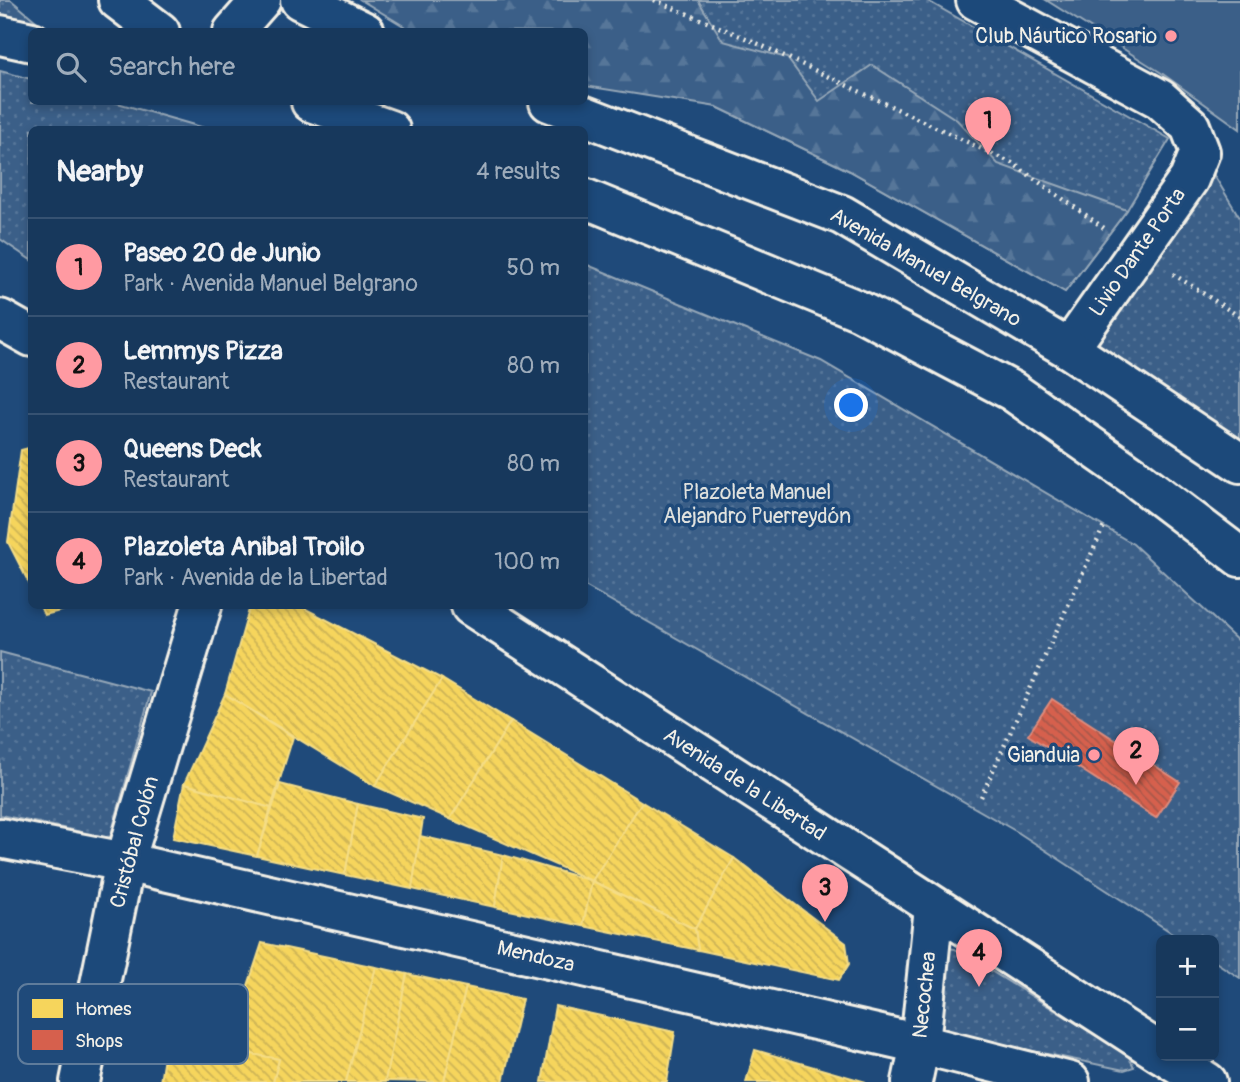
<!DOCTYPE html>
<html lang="en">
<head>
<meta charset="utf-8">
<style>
  body { margin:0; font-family:Pangolin,sans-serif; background:#244365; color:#f1f3f6 }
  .controls { position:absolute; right:21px; bottom:21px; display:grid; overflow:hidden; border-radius:10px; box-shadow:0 4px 10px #0003 }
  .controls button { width:63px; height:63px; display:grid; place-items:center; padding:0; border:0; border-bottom:2px solid #365272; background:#17385c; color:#f1f3f6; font:35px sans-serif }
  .you { position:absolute; left:852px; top:406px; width:24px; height:24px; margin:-18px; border:5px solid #fff; border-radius:50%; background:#1a73e8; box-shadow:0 0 0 10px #1a73e833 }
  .badge { display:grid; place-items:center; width:46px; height:46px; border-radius:50%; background:#ff9aa2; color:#111; font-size:23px; font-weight:700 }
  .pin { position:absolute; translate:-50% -58px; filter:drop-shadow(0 2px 4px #0008) }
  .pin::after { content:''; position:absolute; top:37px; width:24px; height:21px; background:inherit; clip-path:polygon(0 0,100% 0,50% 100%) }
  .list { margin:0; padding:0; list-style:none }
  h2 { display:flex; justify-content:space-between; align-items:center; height:91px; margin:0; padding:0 28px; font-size:30px }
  h2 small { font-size:23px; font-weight:400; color:#9eacbb }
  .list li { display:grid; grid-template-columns:46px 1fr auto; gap:21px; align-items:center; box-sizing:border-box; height:98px; padding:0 28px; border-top:2px solid #365272 }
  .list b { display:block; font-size:26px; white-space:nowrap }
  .list p { margin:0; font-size:23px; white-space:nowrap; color:#9eacbb }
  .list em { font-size:23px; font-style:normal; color:#9eacbb }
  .icon { flex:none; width:38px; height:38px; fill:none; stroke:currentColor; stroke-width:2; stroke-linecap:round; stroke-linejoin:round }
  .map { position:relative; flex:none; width:1240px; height:1082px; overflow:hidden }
  .search { position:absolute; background:#17385c; box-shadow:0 4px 10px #0003; left:28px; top:28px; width:560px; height:77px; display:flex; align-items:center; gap:18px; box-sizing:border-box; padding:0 24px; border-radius:10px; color:#9eacbb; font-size:26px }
  .panel { position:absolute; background:#17385c; box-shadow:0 4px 10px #0003; left:28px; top:126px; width:560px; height:483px; border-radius:10px }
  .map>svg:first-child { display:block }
  .grass { fill:url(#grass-dots); stroke:#97a8b8; stroke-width:2 }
  .forest { fill:url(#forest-firs); stroke:#97a8b8; stroke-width:2 }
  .garden { fill:#3a5f88; stroke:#97a8b8; stroke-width:2 }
  .homes { fill:url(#homes-back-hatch); stroke:#f5dd86; stroke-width:2 }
  .shops { fill:url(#shops-back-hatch); stroke:#df8c7c; stroke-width:2 }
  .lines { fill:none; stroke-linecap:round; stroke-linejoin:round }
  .minor-casing { stroke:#f4f1e8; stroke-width:44 }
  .secondary-casing { stroke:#f4f1e8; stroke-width:44 }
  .primary-casing { stroke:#f4f1e8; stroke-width:44 }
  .path { stroke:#f4f1e8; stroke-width:4.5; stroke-dasharray:2 5; stroke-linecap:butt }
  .minor { stroke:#1f4a7a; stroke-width:38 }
  .secondary { stroke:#1f4a7a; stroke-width:38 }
  .primary { stroke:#1f4a7a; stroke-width:38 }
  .poi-dot { fill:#ff9aa2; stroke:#1f4a7a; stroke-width:2.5 }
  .labels { text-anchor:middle; stroke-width:7; stroke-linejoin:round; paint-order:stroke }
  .poi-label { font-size:21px; fill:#f4f1e8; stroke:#1f4a7a; text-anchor:end }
  .street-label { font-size:21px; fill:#f4f1e8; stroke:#1f4a7a }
  .park-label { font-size:21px; fill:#e1e2de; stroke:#1f4a7a }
  .key { fill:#1f4a7a; stroke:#5f7c9b; stroke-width:2 }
  .key-label { font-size:19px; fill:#f4f1e8 }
</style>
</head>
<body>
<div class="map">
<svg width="1240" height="1082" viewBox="0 0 1240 1082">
  <defs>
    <pattern id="grass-dots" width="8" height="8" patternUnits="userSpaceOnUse" patternTransform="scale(1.75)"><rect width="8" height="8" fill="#3a5f88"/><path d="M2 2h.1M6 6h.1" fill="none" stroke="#577699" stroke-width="1.8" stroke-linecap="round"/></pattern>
    <pattern id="forest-firs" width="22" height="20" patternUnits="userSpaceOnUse" patternTransform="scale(1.75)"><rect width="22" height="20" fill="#3a5f88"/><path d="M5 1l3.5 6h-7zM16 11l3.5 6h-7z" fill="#577699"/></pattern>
    <pattern id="homes-back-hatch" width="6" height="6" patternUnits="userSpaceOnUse" patternTransform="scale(1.75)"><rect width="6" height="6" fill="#f6d55c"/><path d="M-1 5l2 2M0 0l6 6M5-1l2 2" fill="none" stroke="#cbb256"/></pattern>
    <pattern id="shops-back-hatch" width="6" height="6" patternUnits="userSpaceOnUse" patternTransform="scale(1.75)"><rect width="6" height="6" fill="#d6604d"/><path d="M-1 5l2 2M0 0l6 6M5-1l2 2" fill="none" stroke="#a5584b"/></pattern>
  </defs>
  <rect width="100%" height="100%" fill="#1f4a7a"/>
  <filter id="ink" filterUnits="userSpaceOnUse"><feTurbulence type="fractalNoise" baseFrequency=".0143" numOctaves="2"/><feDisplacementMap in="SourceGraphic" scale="14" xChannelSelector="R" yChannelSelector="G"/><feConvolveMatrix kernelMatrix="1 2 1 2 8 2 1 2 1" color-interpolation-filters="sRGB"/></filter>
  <g filter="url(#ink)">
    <g class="grass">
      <polygon points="0,0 11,0 42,26 0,17"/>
      <polygon points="423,0 926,0 1170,139 1127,210 1065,292 850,171 717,107 584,32"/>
      <polygon points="0,71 31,79 32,102 114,102 208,129 32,130 31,260 0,239"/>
      <polygon points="1200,152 1240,218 1240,463 1069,349"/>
      <polygon points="585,264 821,361 1133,544 1240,643 1240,978 1214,961 1214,940 1183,940 1019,833 585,586"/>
      <polygon points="0,652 151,692 110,838 0,815"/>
      <polygon points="948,948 955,949 1128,1055 1134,1067 1124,1070 942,1032 937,1023"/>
    </g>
    <polygon class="forest" points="361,0 698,0 723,41 787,58 819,101 872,65 957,120 998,164 1127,210 1065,292 850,171 717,107 585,86 584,32 412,31"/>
    <polygon class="garden" points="1046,0 1240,0 1240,129 1160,72"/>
    <g class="homes">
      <polygon points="32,447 32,589 8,542 21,450"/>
      <polygon points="40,606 80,606 44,615"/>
      <polygon points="250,606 300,606 442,679 375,786 225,694"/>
      <polygon points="442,679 511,721 450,819 375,786"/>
      <polygon points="225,694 293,737 271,808 184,784"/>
      <polygon points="511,721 642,802 592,881 450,819"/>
      <polygon points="184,784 271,808 257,856 173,838"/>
      <polygon points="280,784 358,804 345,875 257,856"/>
      <polygon points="642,802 734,858 695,929 592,881"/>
      <polygon points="358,804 423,819 412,889 345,875"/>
      <polygon points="420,836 503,855 495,907 412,889"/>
      <polygon points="503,855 592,881 583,926 495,907"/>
      <polygon points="734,858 846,943 849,964 839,980 698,950 695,929"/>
      <polygon points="592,881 695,929 698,950 583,926"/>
      <polygon points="262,943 376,967 346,1082 273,1082 279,1059 227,1050"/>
      <polygon points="376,967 407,974 385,1082 346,1082"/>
      <polygon points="407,974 466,987 444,1082 385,1081"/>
      <polygon points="466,987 522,999 503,1082 444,1082"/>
      <polygon points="555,1006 675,1032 667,1082 542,1082"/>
      <polygon points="167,1039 279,1059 273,1082 160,1082"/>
      <polygon points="755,1050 866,1082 746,1082"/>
    </g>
    <polygon class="shops" points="1052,699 1180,782 1156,818 1028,735"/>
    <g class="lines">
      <defs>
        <g id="minor">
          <polyline points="976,0 1160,99 1190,126 1200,152 1189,179 1069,349"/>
          <polyline points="0,319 32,337"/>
          <polyline points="471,606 1161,1053"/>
          <polyline points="0,838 125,862 920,1044 1070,1082"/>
          <polyline points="1166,1056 1207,1082"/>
          <polyline points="80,1082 125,862 202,606"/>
          <polyline points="912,1082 920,1044 934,907"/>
        </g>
        <g id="secondary">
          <polyline points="233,32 261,0"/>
          <polyline points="0,35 32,42"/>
        </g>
        <g id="primary">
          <polyline points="118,0 160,32"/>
          <polyline points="300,0 365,32"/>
          <polyline points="311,102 390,130"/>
          <polyline points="549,102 842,215 1069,349 1240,463"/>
          <polyline points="584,198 860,311 1012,391 1132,475 1240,557"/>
        </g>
      </defs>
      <use href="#minor" class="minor-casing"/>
      <use href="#secondary" class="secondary-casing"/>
      <use href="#primary" class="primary-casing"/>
      <g class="path">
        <polyline points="654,0 748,39 1012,163 1104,228"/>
        <polyline points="1173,274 1240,317"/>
        <polyline points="981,797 1105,524"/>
      </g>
      <use href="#minor" class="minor"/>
      <use href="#secondary" class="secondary"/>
      <use href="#primary" class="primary"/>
    </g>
  </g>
  <g class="poi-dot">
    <circle cx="1171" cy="36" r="7"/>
    <circle cx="1094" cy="755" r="7"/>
  </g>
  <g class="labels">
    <g class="poi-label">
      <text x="1157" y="43">Club Náutico Rosario</text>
      <text x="1080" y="762">Gianduia</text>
    </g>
    <g class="street-label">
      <text transform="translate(1137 252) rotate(-55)" y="7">Livio Dante Porta</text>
      <text transform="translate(926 267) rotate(30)" y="7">Avenida Manuel Belgrano</text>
      <text transform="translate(745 784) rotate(33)" y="7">Avenida de la Libertad</text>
      <text transform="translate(134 842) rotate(-75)" y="7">Cristóbal Colón</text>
      <text transform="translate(536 956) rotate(13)" y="7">Mendoza</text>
      <text transform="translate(924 995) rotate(-84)" y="7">Necochea</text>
    </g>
    <g class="park-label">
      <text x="757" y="499">Plazoleta Manuel<tspan x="757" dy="24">Alejandro Puerreydón</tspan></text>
    </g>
  </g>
  <rect x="18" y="984" width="230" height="80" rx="10" class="key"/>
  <rect x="32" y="999" width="31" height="19" fill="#f6d55c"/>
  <rect x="32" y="1030" width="31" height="20" fill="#d6604d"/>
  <g class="key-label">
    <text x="75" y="1015">Homes</text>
    <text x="75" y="1047">Shops</text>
  </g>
</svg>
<div class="controls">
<button>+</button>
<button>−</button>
</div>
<div class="you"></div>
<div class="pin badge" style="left:988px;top:155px">1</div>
<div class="pin badge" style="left:1136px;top:785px">2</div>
<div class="pin badge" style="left:825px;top:922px">3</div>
<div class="pin badge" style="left:979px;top:987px">4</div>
<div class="search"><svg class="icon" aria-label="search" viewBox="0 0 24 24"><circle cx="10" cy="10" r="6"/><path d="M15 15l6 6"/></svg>Search here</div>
<section class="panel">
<h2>Nearby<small>4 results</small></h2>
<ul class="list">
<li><span class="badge">1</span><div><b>Paseo 20 de Junio</b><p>Park · Avenida Manuel Belgrano</p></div><em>50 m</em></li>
<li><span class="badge">2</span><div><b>Lemmys Pizza</b><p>Restaurant</p></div><em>80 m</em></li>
<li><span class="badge">3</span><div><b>Queens Deck</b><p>Restaurant</p></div><em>80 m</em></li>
<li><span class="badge">4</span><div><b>Plazoleta Anibal Troilo</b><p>Park · Avenida de la Libertad</p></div><em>100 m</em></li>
</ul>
</section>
</div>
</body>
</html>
